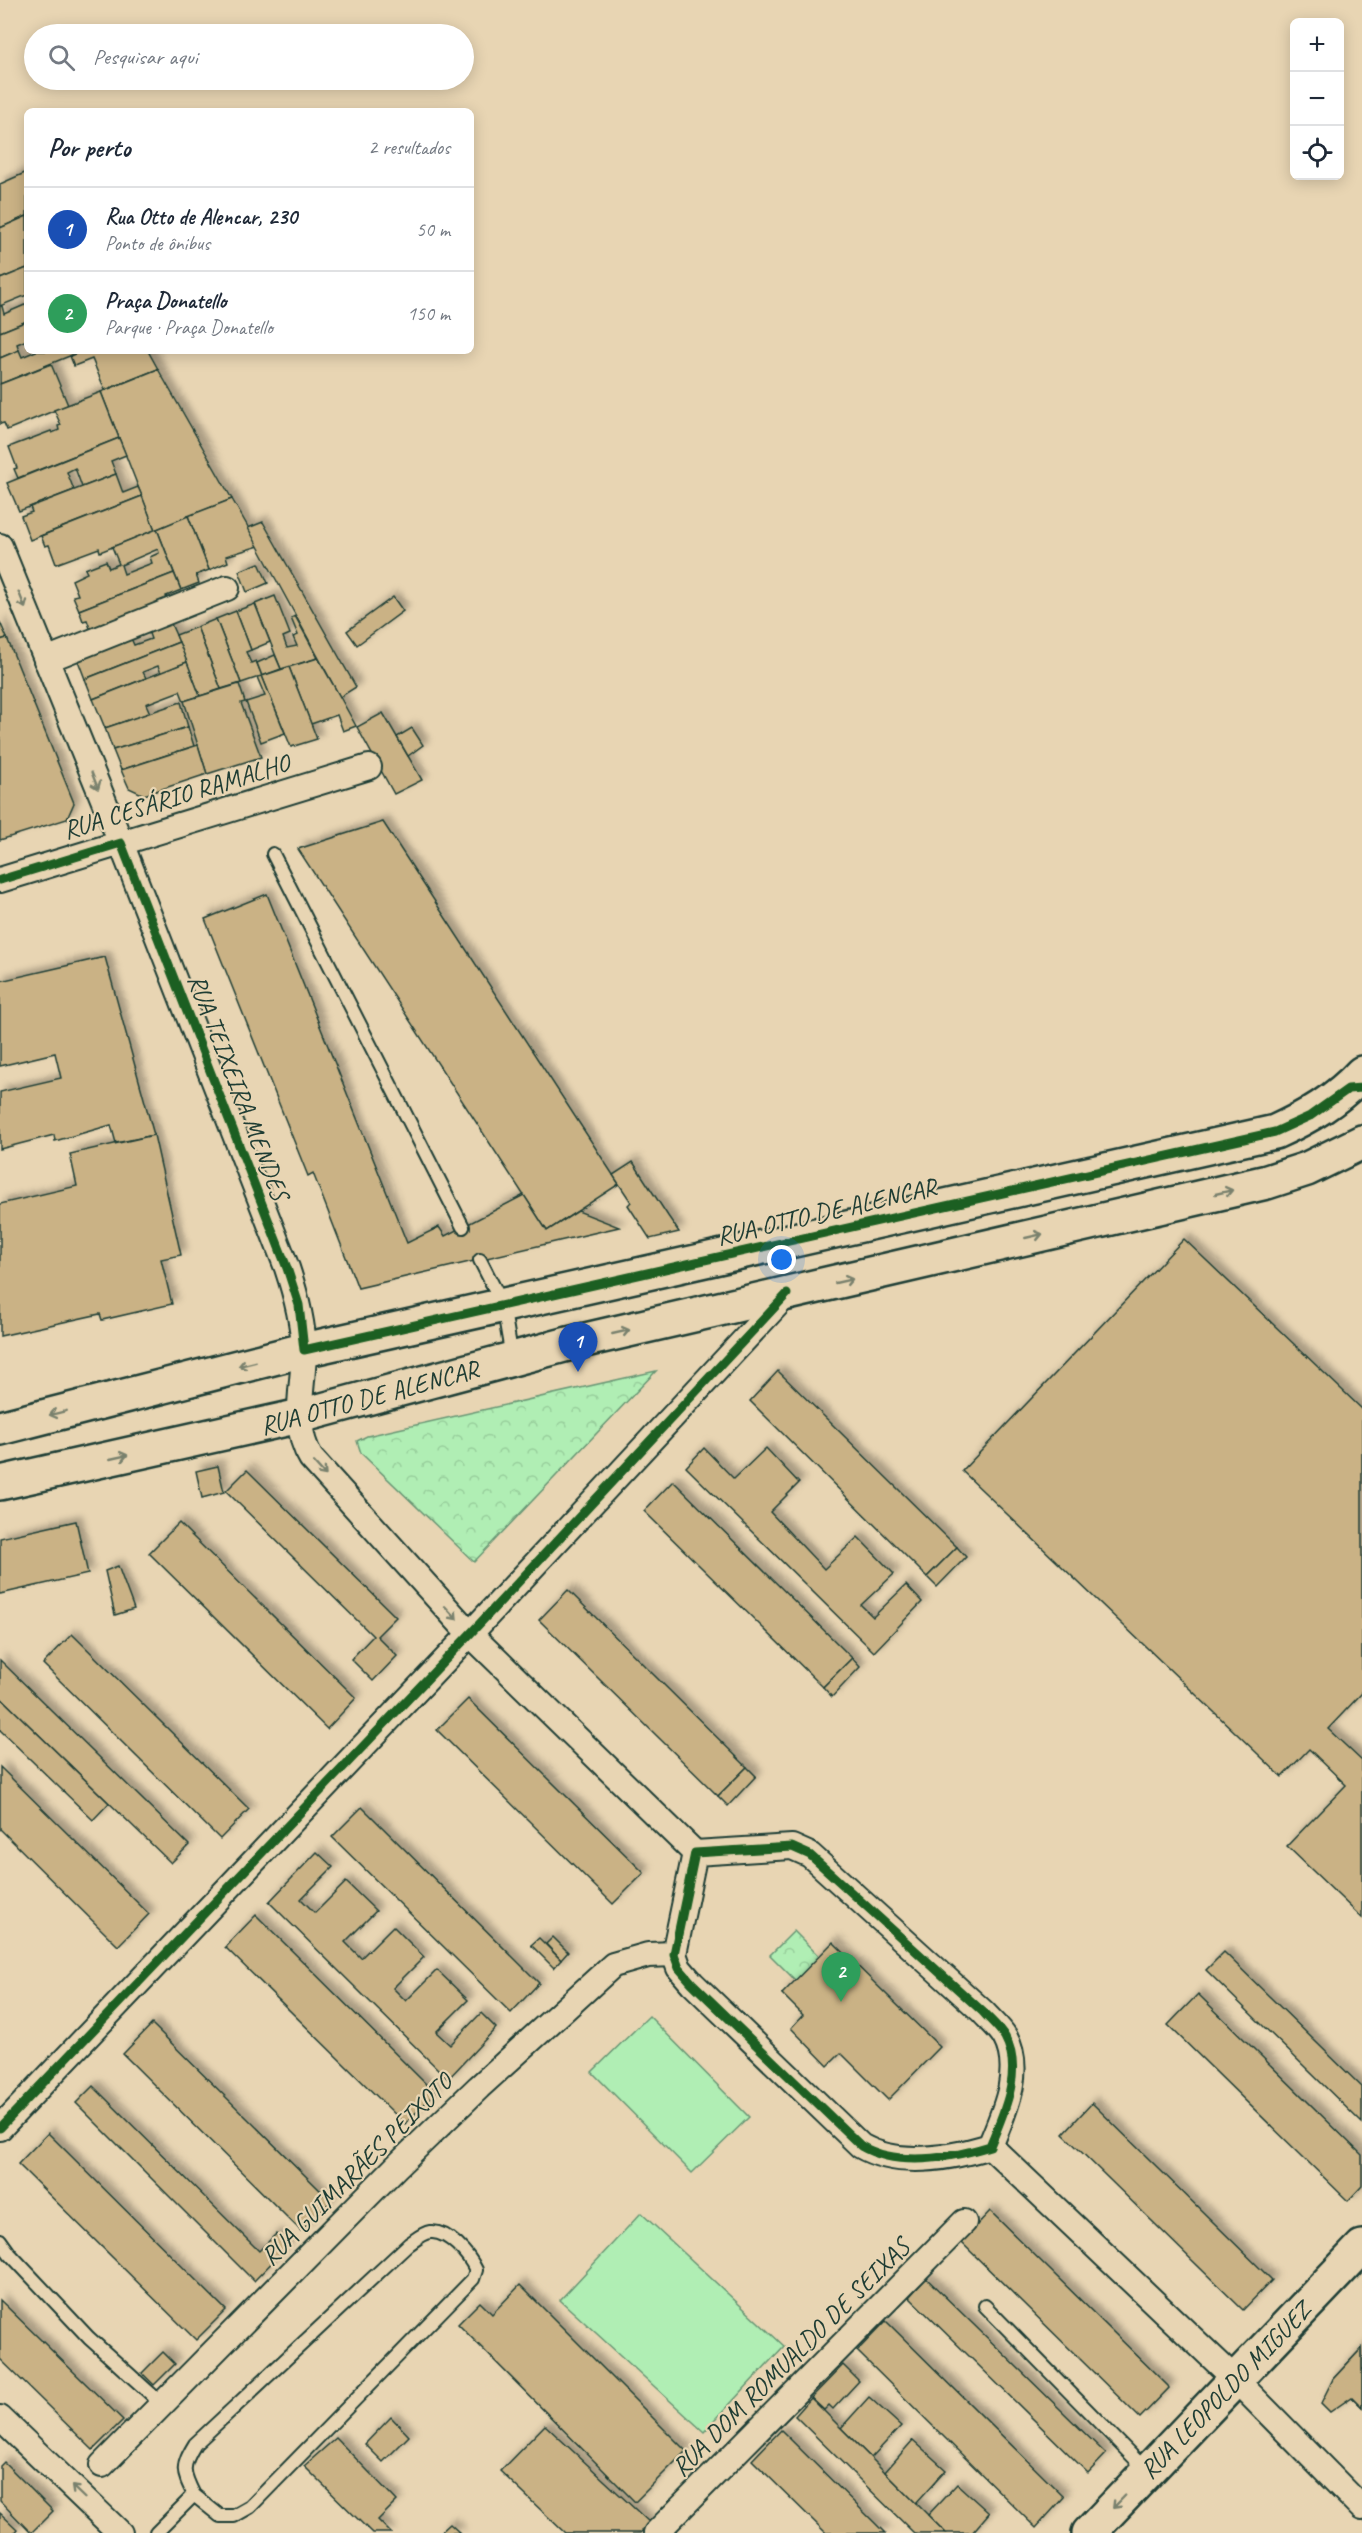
<!DOCTYPE html>
<html lang="pt">
<head>
<meta charset="utf-8">
<style>
  body { margin:0; font-family:Caveat,sans-serif; background:#f2f2f3; color:#1f2937 }
  .controls { position:absolute; right:18px; top:18px; display:grid; overflow:hidden; border-radius:9px; box-shadow:0 3px 15px #0003 }
  .controls button { width:54px; height:54px; display:grid; place-items:center; padding:0; border:0; border-bottom:2px solid #e0e1e3; background:#fff; color:#1f2937; font:30px sans-serif }
  .you { position:absolute; left:782px; top:1260px; width:21px; height:21px; margin:-15px; border:4px solid #fff; border-radius:50%; background:#1a73e8; box-shadow:0 0 0 9px #1a73e833 }
  .badge { display:grid; place-items:center; width:39px; height:39px; border-radius:50%; background:#1f3d34; color:#fff; font-size:20px; font-weight:700 }
  .pin { position:absolute; translate:-50% -50px; filter:drop-shadow(0 2px 3px #0008) }
  .pin::after { content:''; position:absolute; top:32px; width:21px; height:18px; background:inherit; clip-path:polygon(0 0,100% 0,50% 100%) }
  .list { margin:0; padding:0; list-style:none }
  h2 { display:flex; justify-content:space-between; align-items:center; height:78px; margin:0; padding:0 24px; font-size:26px }
  h2 small { font-size:20px; font-weight:400; color:#747a83 }
  .list li { display:grid; grid-template-columns:39px 1fr auto; gap:18px; align-items:center; box-sizing:border-box; height:84px; padding:0 24px; border-top:2px solid #e0e1e3 }
  .list b { display:block; font-size:22px; white-space:nowrap }
  .list p { margin:0; font-size:20px; white-space:nowrap; color:#747a83 }
  .list em { font-size:20px; font-style:normal; color:#747a83 }
  .icon { flex:none; width:33px; height:33px; fill:none; stroke:currentColor; stroke-width:2; stroke-linecap:round; stroke-linejoin:round }
  .map { position:relative; flex:none; width:1362px; height:2533px; overflow:hidden }
  .search { position:absolute; background:#fff; box-shadow:0 3px 15px #0003; left:24px; top:24px; width:450px; height:66px; display:flex; align-items:center; gap:15px; box-sizing:border-box; padding:0 21px; border-radius:33px; color:#747a83; font-size:22px }
  .panel { position:absolute; background:#fff; box-shadow:0 3px 15px #0003; left:24px; top:108px; width:450px; height:246px; border-radius:9px }
  .map>svg:first-child { display:block }
  .forest { fill:url(#forest-crowns); stroke:#689674; stroke-width:1.5 }
  .pitch { fill:#b0eeb4; stroke:#689674; stroke-width:1.5 }
  .building { fill:#cab285; stroke:#1f3d34; stroke-width:1.5; fill-rule:evenodd; filter:url(#shadow) }
  .lines { fill:none; stroke-linecap:round; stroke-linejoin:round }
  .service-casing { stroke:#1f3d34; stroke-width:16 }
  .minor-casing { stroke:#1f3d34; stroke-width:28 }
  .secondary-casing { stroke:#1f3d34; stroke-width:38 }
  .service { stroke:#e8d5b3; stroke-width:12 }
  .minor { stroke:#e8d5b3; stroke-width:24 }
  .secondary { stroke:#e8d5b3; stroke-width:33 }
  .cycleway-casing { stroke:#e8d5b3; stroke-width:13 }
  .cycleway { stroke:#1b5e20; stroke-width:9 }
  .oneway { stroke:#79816d }
  .labels { text-anchor:middle; stroke-width:4.5; stroke-linejoin:round; paint-order:stroke }
  .street-label { font-size:26px; fill:#1f3d34; stroke:#e8d5b3 }
</style>
</head>
<body>
<div class="map">
<svg width="1362" height="2533" viewBox="0 0 1362 2533">
  <defs>
    <pattern id="forest-crowns" width="20" height="18" patternUnits="userSpaceOnUse" patternTransform="scale(1.5)"><rect width="20" height="18" fill="#b0eeb4"/><path d="M2 6a3 3 0 1 1 6 0M12 15a3 3 0 1 1 6 0" fill="none" stroke="#97cd9b"/></pattern>
    <filter id="shadow"><feDropShadow dx="5.5" dy="-5.5" stdDeviation="3" flood-color="#0004"/></filter>
  </defs>
  <rect width="100%" height="100%" fill="#e8d5b3"/>
  <filter id="ink" filterUnits="userSpaceOnUse"><feTurbulence type="fractalNoise" baseFrequency=".0167" numOctaves="2"/><feDisplacementMap in="SourceGraphic" scale="12" xChannelSelector="R" yChannelSelector="G"/><feConvolveMatrix kernelMatrix="1 2 1 2 8 2 1 2 1" color-interpolation-filters="sRGB"/></filter>
  <g filter="url(#ink)">
    <g class="forest">
      <polygon points="656,1371 474,1562 361,1453 357,1441 367,1436"/>
      <polygon points="794,1931 911,2049 887,2072 770,1955"/>
    </g>
    <g class="pitch">
      <polygon points="649,2016 749,2117 692,2173 592,2072"/>
      <polygon points="641,2213 784,2346 704,2432 560,2300"/>
    </g>
    <g class="building">
      <polygon points="27,172 27,216 0,228 0,184"/>
      <polygon points="27,216 27,268 0,279 0,228"/>
      <polygon points="27,268 27,295 0,306 0,279"/>
      <polygon points="27,304 27,321 0,332 0,306 2,306 4,314"/>
      <polygon points="27,321 27,340 17,344 19,350 0,358 0,332"/>
      <polygon points="19,350 22,357 36,351 82,351 0,384 0,358"/>
      <polygon points="82,351 148,351 158,369 105,390 92,359 74,366 70,356"/>
      <polygon points="51,364 68,405 7,430 4,423 0,424 0,384"/>
      <polygon points="158,369 232,499 155,530 101,392"/>
      <polygon points="101,392 119,438 18,478 14,469 17,468 9,447 51,431 52,433 59,430 58,426 61,425 54,410"/>
      <polygon points="119,438 126,455 111,461 116,474 82,487 75,468 67,472 74,490 19,511 7,483"/>
      <polygon points="116,474 123,493 138,487 142,496 30,540 21,516 32,512 30,507"/>
      <polygon points="142,496 155,530 100,552 99,548 56,564 49,545 45,546 41,536"/>
      <polygon points="232,499 259,546 226,556 228,562 209,570 188,516"/>
      <polygon points="188,516 209,570 196,575 199,583 181,590 157,529"/>
      <polygon points="263,522 356,687 340,697 248,528"/>
      <path d="M157,529L174,573L79,610L73,596L78,595L72,580L87,573L85,569L106,561L109,568L119,564L112,547ZM158,549L159,553L150,557L152,563L124,574L121,565Z"/>
      <polygon points="259,563 268,583 247,592 239,571"/>
      <polygon points="174,573 181,590 166,596 169,601 91,631 87,620 83,621 79,610"/>
      <polygon points="275,596 290,634 283,637 287,648 297,646 293,637 298,635 291,618 295,616 318,658 281,669 255,604"/>
      <polygon points="393,597 403,611 357,645 347,631"/>
      <polygon points="255,604 270,642 251,650 236,611"/>
      <polygon points="236,611 251,650 246,652 251,663 256,661 262,676 241,683 216,619"/>
      <polygon points="216,619 241,683 221,689 197,627"/>
      <polygon points="0,622 7,638 0,640"/>
      <polygon points="163,622 171,624 179,642 85,679 77,658 130,636 134,645 151,639 147,628"/>
      <polygon points="197,627 221,689 200,696 176,635"/>
      <polygon points="7,638 74,803 67,819 0,840 0,640"/>
      <polygon points="179,642 187,662 161,673 158,666 143,672 146,678 93,699 85,679"/>
      <polygon points="275,655 281,669 262,676 257,663"/>
      <polygon points="318,658 340,697 356,726 343,731 337,715 311,724 289,667"/>
      <polygon points="187,662 200,696 184,701 180,691 146,704 150,713 105,728 93,699"/>
      <polygon points="289,667 317,739 291,747 262,676"/>
      <polygon points="262,676 285,733 261,742 246,702 265,696 257,677"/>
      <polygon points="239,684 245,702 241,703 261,757 207,774 184,701"/>
      <polygon points="181,702 188,727 113,750 105,728"/>
      <polygon points="383,713 422,780 394,794 357,727"/>
      <polygon points="188,727 194,746 121,770 113,750"/>
      <polygon points="412,728 423,745 408,756 397,737"/>
      <polygon points="198,745 207,774 144,795 129,788 121,770"/>
      <polygon points="383,822 619,1184 547,1231 298,849"/>
      <polygon points="267,894 407,1243 439,1227 445,1236 524,1195 547,1231 578,1211 619,1227 358,1288 313,1173 308,1176 205,919"/>
      <polygon points="105,957 154,1135 116,1143 111,1125 55,1141 54,1135 0,1149 0,1092 61,1078 55,1053 0,1066 0,981"/>
      <polygon points="154,1135 181,1255 161,1259 172,1304 102,1320 100,1314 0,1336 0,1204 77,1186 70,1154"/>
      <polygon points="633,1162 668,1216 679,1232 650,1239 628,1205 631,1202 613,1175"/>
      <polygon points="1184,1239 1362,1409 1362,1693 1328,1729 1362,1761 1362,1918 1287,1846 1346,1785 1309,1749 1282,1777 962,1471"/>
      <polygon points="778,1371 957,1547 927,1577 750,1401"/>
      <polygon points="704,1448 734,1479 766,1448 799,1483 770,1512 824,1569 858,1537 894,1574 861,1605 873,1617 906,1585 922,1602 874,1652 686,1467"/>
      <polygon points="218,1466 224,1492 202,1498 196,1471"/>
      <polygon points="247,1470 396,1617 377,1636 397,1656 373,1681 351,1659 373,1636 226,1491"/>
      <polygon points="673,1481 852,1658 823,1687 644,1511"/>
      <polygon points="76,1521 88,1574 0,1594 0,1538"/>
      <polygon points="179,1523 356,1698 327,1729 149,1553"/>
      <polygon points="957,1547 966,1557 937,1587 927,1577"/>
      <polygon points="118,1566 134,1609 115,1615 105,1571"/>
      <polygon points="568,1590 747,1767 718,1796 539,1620"/>
      <polygon points="72,1634 249,1809 220,1839 43,1664"/>
      <polygon points="852,1658 860,1667 832,1697 823,1687"/>
      <polygon points="0,1660 189,1845 171,1863 0,1697"/>
      <polygon points="0,1697 109,1803 93,1820 0,1730"/>
      <polygon points="468,1699 644,1873 613,1904 437,1730"/>
      <polygon points="0,1767 149,1914 118,1946 0,1829"/>
      <polygon points="747,1767 756,1776 728,1806 718,1796"/>
      <polygon points="362,1807 539,1983 511,2013 332,1837"/>
      <polygon points="317,1852 333,1867 301,1899 315,1913 346,1882 376,1911 345,1942 361,1958 393,1926 424,1957 393,1988 406,2001 437,1970 468,2000 436,2032 450,2045 481,2013 496,2028 448,2079 269,1902"/>
      <polygon points="256,1915 435,2093 405,2124 225,1947"/>
      <polygon points="553,1937 568,1952 561,1960 546,1944"/>
      <polygon points="539,1938 561,1960 554,1968 531,1945"/>
      <polygon points="833,1942 940,2047 888,2100 841,2053 828,2066 791,2028 803,2015 782,1994"/>
      <polygon points="1224,1952 1362,2087 1362,2123 1206,1970"/>
      <polygon points="1198,1994 1362,2155 1362,2186 1348,2201 1168,2025"/>
      <polygon points="152,2024 331,2201 301,2231 123,2054"/>
      <polygon points="93,2086 259,2251 276,2234 288,2246 254,2281 76,2103"/>
      <polygon points="1092,2103 1272,2280 1243,2310 1063,2134"/>
      <polygon points="48,2133 226,2310 196,2340 18,2164"/>
      <polygon points="990,2211 1168,2386 1169,2388 1140,2418 961,2242"/>
      <polygon points="926,2278 1106,2454 1088,2473 909,2297"/>
      <polygon points="520,2285 686,2451 635,2502 458,2324 480,2302 492,2314"/>
      <polygon points="0,2300 123,2420 93,2450 0,2359"/>
      <polygon points="886,2321 1064,2497 1036,2528 857,2351"/>
      <polygon points="1362,2348 1362,2407 1333,2379"/>
      <polygon points="1362,2348 1362,2407 1352,2397 1330,2412 1321,2403 1333,2379"/>
      <polygon points="163,2352 175,2364 154,2385 142,2373"/>
      <polygon points="843,2365 859,2381 833,2409 829,2405 824,2410 811,2398"/>
      <polygon points="869,2397 901,2426 871,2458 841,2428"/>
      <polygon points="811,2398 946,2533 914,2533 795,2416"/>
      <polygon points="391,2417 409,2436 383,2462 365,2444"/>
      <polygon points="545,2425 650,2523 640,2533 565,2533 500,2471"/>
      <polygon points="781,2430 885,2533 826,2533 752,2460"/>
      <polygon points="336,2438 397,2501 378,2520 391,2533 372,2533 304,2466"/>
      <polygon points="913,2440 946,2470 916,2503 885,2472"/>
      <polygon points="4,2462 53,2511 31,2533 0,2501 0,2466"/>
      <polygon points="957,2484 989,2513 972,2533 946,2533 928,2515"/>
      <polygon points="0,2513 17,2529 14,2533 0,2533"/>
      <polygon points="450,2524 460,2533 440,2533"/>
    </g>
    <g class="lines">
      <defs>
        <g id="service">
          <polyline points="273,854 463,1227"/>
          <polyline points="480,1260 503,1305 512,1358"/>
          <polyline points="0,2240 10,2254 89,2338 162,2404"/>
          <polyline points="985,2306 1147,2471"/>
          <path d="M156,2533L194,2495L220,2516H234L250,2507L473,2279L476,2270C469,2255 448,2230 430,2232C423,2233 415,2240 409,2244L195,2444C181,2467 182,2471 194,2495"/>
        </g>
        <g id="minor">
          <path d="M0,546L121,843L287,1268C296,1295 303,1321 304,1350C304,1386 291,1426 311,1458L470,1634L695,1853"/>
          <polyline points="46,660 227,588"/>
          <polyline points="0,880 369,767"/>
          <path d="M792,1847L810,1855L983,2012C990,2020 1000,2028 1005,2037C1024,2072 1003,2114 990,2146C951,2158 899,2168 861,2146L692,1983L679,1968L674,1954L695,1853Z"/>
          <polyline points="0,2128 470,1634 787,1294"/>
          <polyline points="990,2146 1236,2380 1362,2508"/>
          <polyline points="0,2418 120,2533"/>
          <polyline points="102,2465 397,2166 479,2087 613,1965 648,1955 674,1954"/>
          <polyline points="656,2533 964,2222"/>
        </g>
        <g id="secondary">
          <path d="M0,1428L304,1350L1275,1132C1308,1117 1337,1100 1362,1073"/>
          <polyline points="0,1483 300,1416 568,1344 1267,1182 1307,1169 1362,1142"/>
          <polyline points="1089,2533 1362,2247"/>
        </g>
      </defs>
      <use href="#service" class="service-casing"/>
      <use href="#minor" class="minor-casing"/>
      <use href="#secondary" class="secondary-casing"/>
      <use href="#service" class="service"/>
      <use href="#minor" class="minor"/>
      <use href="#secondary" class="secondary"/>
      <defs>
        <g id="cycleway">
          <polyline points="0,880 121,843 287,1268 299,1305 304,1350 1275,1132 1310,1116 1348,1089 1362,1088"/>
          <path d="M792,1847L810,1855L983,2012C990,2020 1000,2028 1005,2037C1024,2072 1003,2114 990,2146C951,2158 899,2168 861,2146L692,1983L679,1968L674,1954L695,1853Z"/>
          <polyline points="0,2128 470,1634 787,1294"/>
        </g>
      </defs>
      <use href="#cycleway" class="cycleway-casing"/>
      <use href="#cycleway" class="cycleway"/>
    </g>
    <defs><path id="oneway-shaft" d="M-6 0H5M1.5-3L5.5 0L1.5 3" fill="none" stroke-width="1.6" stroke-linecap="round" stroke-linejoin="round" transform="scale(1.5)"/></defs>
    <g class="oneway">
      <use href="#oneway-shaft" transform="translate(22 600) rotate(68)"/>
      <use href="#oneway-shaft" transform="translate(95 781) rotate(68)"/>
      <use href="#oneway-shaft" transform="translate(1224 1192) rotate(-13)"/>
      <use href="#oneway-shaft" transform="translate(1034 1236) rotate(-13)"/>
      <use href="#oneway-shaft" transform="translate(844 1281) rotate(-13)"/>
      <use href="#oneway-shaft" transform="translate(621 1332) rotate(-13)"/>
      <use href="#oneway-shaft" transform="translate(247 1364) rotate(166)"/>
      <use href="#oneway-shaft" transform="translate(58 1413) rotate(166)"/>
      <use href="#oneway-shaft" transform="translate(119 1457) rotate(-13)"/>
      <use href="#oneway-shaft" transform="translate(320 1469) rotate(48)"/>
      <use href="#oneway-shaft" transform="translate(451 1613) rotate(48)"/>
      <use href="#oneway-shaft" transform="translate(78 2492) rotate(-136)"/>
      <use href="#oneway-shaft" transform="translate(1119 2502) rotate(134)"/>
    </g>
  </g>
  <g class="labels">
    <g class="street-label">
      <text transform="translate(176 796) rotate(-17)" y="9">RUA CESÁRIO RAMALHO</text>
      <text transform="translate(239 1087) rotate(69)" y="9">RUA TEIXEIRA MENDES</text>
      <text transform="translate(826 1211) rotate(-13)" y="9">RUA OTTO DE ALENCAR</text>
      <text transform="translate(369 1397) rotate(-15)" y="9">RUA OTTO DE ALENCAR</text>
      <text transform="translate(356 2169) rotate(-45)" y="9">RUA GUIMARÃES PEIXOTO</text>
      <text transform="translate(790 2357) rotate(-45)" y="9">RUA DOM ROMUALDO DE SEIXAS</text>
      <text transform="translate(1225 2390) rotate(-46)" y="9">RUA LEOPOLDO MIGUEZ</text>
    </g>
  </g>
</svg>
<div class="controls">
<button>+</button>
<button>−</button>
<button><svg class="icon" aria-label="locate" viewBox="0 0 24 24"><circle cx="12" cy="12" r="6"/><path d="M12 2v4M12 18v4M2 12h4M18 12h4"/></svg></button>
</div>
<div class="you"></div>
<div class="pin badge" style="left:578px;top:1372px;background:#1a4fb4">1</div>
<div class="pin badge" style="left:841px;top:2002px;background:#2e9e5b">2</div>
<div class="search"><svg class="icon" aria-label="search" viewBox="0 0 24 24"><circle cx="10" cy="10" r="6"/><path d="M15 15l6 6"/></svg>Pesquisar aqui</div>
<section class="panel">
<h2>Por perto<small>2 resultados</small></h2>
<ul class="list">
<li><span class="badge" style="background:#1a4fb4">1</span><div><b>Rua Otto de Alencar, 230</b><p>Ponto de ônibus</p></div><em>50 m</em></li>
<li><span class="badge" style="background:#2e9e5b">2</span><div><b>Praça Donatello</b><p>Parque · Praça Donatello</p></div><em>150 m</em></li>
</ul>
</section>
</div>
</body>
</html>
